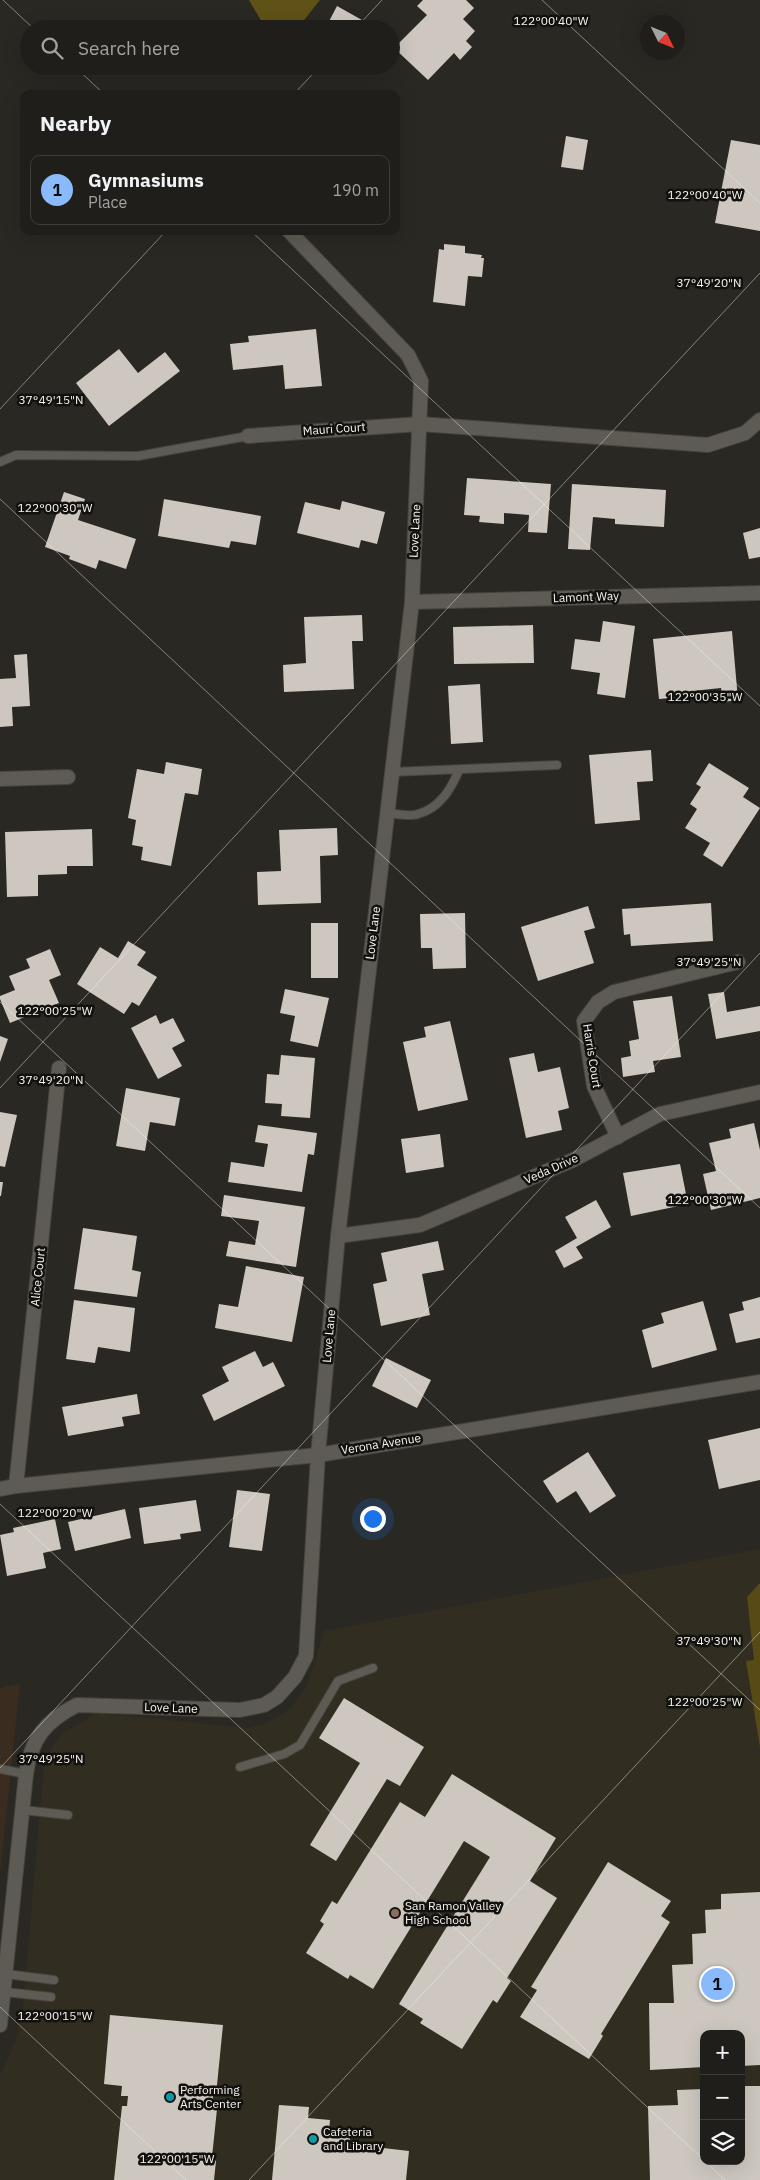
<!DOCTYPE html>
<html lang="en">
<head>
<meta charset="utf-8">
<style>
  body { margin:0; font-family:"IBM Plex Sans",sans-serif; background:#282723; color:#f1f3f6 }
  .controls { position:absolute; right:15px; bottom:15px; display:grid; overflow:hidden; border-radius:10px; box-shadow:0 5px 20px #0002 }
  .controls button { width:45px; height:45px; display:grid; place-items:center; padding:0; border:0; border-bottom:1px solid #3d3c39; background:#201e1a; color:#f1f3f6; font:25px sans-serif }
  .compass { position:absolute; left:640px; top:15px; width:45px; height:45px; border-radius:50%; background:#201e1a; box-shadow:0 5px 20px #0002; rotate:133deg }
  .you { position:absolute; left:372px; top:1518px; width:18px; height:18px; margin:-12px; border:4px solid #fff; border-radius:50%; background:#1a73e8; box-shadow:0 0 0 8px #1a73e833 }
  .badge { display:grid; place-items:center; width:32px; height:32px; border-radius:50%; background:#88bafc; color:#111; font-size:16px; font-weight:700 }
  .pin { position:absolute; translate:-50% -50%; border:2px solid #fff; box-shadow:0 1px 5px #0006 }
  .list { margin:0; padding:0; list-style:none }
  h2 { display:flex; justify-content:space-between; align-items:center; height:65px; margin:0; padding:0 20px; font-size:21px }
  h2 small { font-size:16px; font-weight:400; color:#a2a2a2 }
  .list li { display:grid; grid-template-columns:32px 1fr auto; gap:15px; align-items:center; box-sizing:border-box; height:70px; margin:0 10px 10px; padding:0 10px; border:1px solid #3d3c39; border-radius:10px }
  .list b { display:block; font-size:19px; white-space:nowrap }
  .list p { margin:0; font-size:16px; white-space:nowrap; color:#a2a2a2 }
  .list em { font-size:16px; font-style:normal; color:#a2a2a2 }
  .icon { flex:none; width:28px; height:28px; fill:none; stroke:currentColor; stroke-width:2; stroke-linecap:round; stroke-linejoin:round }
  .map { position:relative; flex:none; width:760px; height:2180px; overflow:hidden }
  .search { position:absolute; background:#201e1a; box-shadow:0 5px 20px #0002; left:20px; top:20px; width:380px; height:55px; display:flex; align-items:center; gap:12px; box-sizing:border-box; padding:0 18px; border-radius:28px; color:#a2a2a2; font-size:19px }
  .panel { position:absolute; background:#201e1a; box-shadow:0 5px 20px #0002; left:20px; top:90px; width:380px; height:145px; border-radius:10px }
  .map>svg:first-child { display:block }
  .commercial { fill:#3b2c20 }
  .built { fill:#312e21; fill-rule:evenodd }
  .green { fill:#574a17 }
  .forest { fill:#605216 }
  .building { fill:#cdc7c0 }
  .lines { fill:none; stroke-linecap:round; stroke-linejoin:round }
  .service-casing { stroke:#45433d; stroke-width:10 }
  .minor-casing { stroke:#45433d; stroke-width:16 }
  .service { stroke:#5d5b53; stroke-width:8 }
  .minor { stroke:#5d5b53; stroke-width:14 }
  .ticks { fill:none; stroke:#f6f5f0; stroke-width:1; stroke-opacity:0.45 }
  .education-dot { fill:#8d6e63; stroke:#12110e; stroke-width:2 }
  .culture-dot { fill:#0f9aa8; stroke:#12110e; stroke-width:2 }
  .labels { text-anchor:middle; stroke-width:5; stroke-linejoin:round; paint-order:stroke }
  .street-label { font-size:12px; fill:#f6f5f0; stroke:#12110e }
  .poi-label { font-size:12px; fill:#f6f5f0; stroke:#12110e; text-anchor:start }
  .ticks-label { font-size:12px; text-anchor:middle; fill:#f6f5f0; stroke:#12110e; stroke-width:5; stroke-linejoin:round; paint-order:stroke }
</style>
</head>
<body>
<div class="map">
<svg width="760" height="2180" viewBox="0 0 760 2180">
  <rect width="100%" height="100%" fill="#2a2822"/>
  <polygon class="commercial" points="20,1684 0,1873 0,1688"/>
  <path class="built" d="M760,1549V2180H0V2075L15,2043L23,2007L44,1765L52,1747L63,1733L97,1713L247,1728L265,1724L291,1708L308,1683L324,1631ZM704,2034H741V2161H704Z"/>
  <polygon class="green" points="760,1583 760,1747 746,1661 754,1660 747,1597"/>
  <polygon class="forest" points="249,0 320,0 297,29 266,29"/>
  <g class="building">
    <polygon points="423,0 466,0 474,8 463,19 475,31 466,41 472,47 460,60 454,53 428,80 394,48 427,15 417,6"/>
    <polygon points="337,6 378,29 325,29"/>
    <polygon points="566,136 588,140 583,170 561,167"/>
    <polygon points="731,140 760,145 760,231 715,223"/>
    <polygon points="444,244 465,246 465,253 482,255 481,258 484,258 482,277 468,276 465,306 433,302 439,249 444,250"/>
    <polygon points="316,329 322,386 285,389 283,365 233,370 230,344 249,342 248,336"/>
    <polygon points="119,349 138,373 165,352 180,371 109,426 76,383"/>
    <polygon points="467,478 551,484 547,533 528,532 529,515 504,513 504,524 479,522 480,516 464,515"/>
    <polygon points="572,484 666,490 664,527 615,524 615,519 593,517 590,550 568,549"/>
    <polygon points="64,492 85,499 78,520 136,539 126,569 99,560 96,569 69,559 70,556 45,547"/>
    <polygon points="164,499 261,516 256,545 231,541 229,548 158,536"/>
    <polygon points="342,501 385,512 377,544 361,540 359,548 297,533 305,502 340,510"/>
    <polygon points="760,528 760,557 749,559 743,533"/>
    <polygon points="362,615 363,641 352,641 354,689 284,692 283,665 306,663 304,617"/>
    <polygon points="603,621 635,626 625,698 597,694 600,673 571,669 575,639 600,642"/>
    <polygon points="533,625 534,663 454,664 453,627"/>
    <polygon points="732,631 738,700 723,702 721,688 683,692 684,697 659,699 653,639"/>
    <polygon points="27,654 30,706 12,707 13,726 0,727 0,679 16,678 14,655"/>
    <polygon points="480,684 483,742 451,744 448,686"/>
    <polygon points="651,750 653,781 637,782 640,820 595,824 589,755"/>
    <polygon points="166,762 202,769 198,795 185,793 171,866 141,860 143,847 132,845 136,820 128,818 137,769 164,774"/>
    <polygon points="709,763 749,788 743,797 760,808 722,867 703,855 710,843 685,828 697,809 690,804 701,787 696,784"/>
    <polygon points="337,828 338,855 320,856 321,903 258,905 257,872 281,871 279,830"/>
    <polygon points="92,829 93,866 67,866 67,874 38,875 38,896 7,897 5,832"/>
    <polygon points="711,903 713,941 631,946 630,934 624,935 622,909"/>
    <polygon points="588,906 595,928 584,931 594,963 538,981 521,927"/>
    <polygon points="465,913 466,968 433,969 432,948 421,948 420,914"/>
    <rect x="311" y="923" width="27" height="55"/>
    <polygon points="128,941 146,952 137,965 157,977 139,1006 132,1002 124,1014 77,984 100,947 118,958"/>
    <polygon points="50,949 61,975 49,980 59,1003 10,1023 0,999 0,996 15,990 9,976 30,968 26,959"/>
    <polygon points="285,989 329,998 318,1047 290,1041 295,1016 280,1013"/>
    <polygon points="724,992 727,1012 760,1006 760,1031 716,1039 708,994"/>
    <polygon points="672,996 681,1057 653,1061 655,1072 623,1077 621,1058 631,1056 629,1041 639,1039 633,1001"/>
    <polygon points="156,1015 160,1024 173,1018 185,1041 172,1048 182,1066 158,1079 131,1028"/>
    <polygon points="450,1021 468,1100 418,1111 403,1042 426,1037 424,1027"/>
    <polygon points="0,1036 8,1039 0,1062"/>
    <polygon points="534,1053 538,1072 560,1067 569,1108 558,1111 562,1130 526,1138 509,1058"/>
    <polygon points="281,1055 315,1058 310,1118 281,1116 282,1104 265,1103 267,1074 279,1075"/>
    <polygon points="126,1088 180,1098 175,1126 150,1122 145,1151 116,1146"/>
    <polygon points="0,1112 17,1115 5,1167 0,1166"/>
    <polygon points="754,1123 760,1150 760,1198 711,1210 703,1174 716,1171 709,1143 731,1138 729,1129"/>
    <polygon points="258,1125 317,1133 314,1155 308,1154 302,1192 228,1182 231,1162 264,1167 268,1144 255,1142"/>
    <polygon points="440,1134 444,1167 406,1173 401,1139"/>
    <polygon points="680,1164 688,1204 631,1216 623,1173"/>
    <polygon points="0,1182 3,1182 1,1196 0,1196"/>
    <polygon points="224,1195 305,1207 296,1267 226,1256 229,1241 255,1245 259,1221 221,1216"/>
    <polygon points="596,1200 611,1227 576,1247 583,1258 564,1268 555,1251 577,1238 565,1217"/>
    <polygon points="83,1228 137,1236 132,1270 141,1272 137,1297 74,1289"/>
    <polygon points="438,1241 444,1270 422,1274 430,1315 381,1326 373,1284 387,1281 381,1253"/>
    <polygon points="246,1266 304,1277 292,1342 215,1328 219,1304 238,1307"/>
    <polygon points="760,1297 760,1338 736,1343 729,1314 744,1310 742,1302"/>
    <polygon points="74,1300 135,1308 130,1352 98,1347 95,1363 66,1359"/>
    <polygon points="703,1301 717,1350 652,1368 642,1330 664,1323 661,1313"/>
    <polygon points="255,1351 263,1367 273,1362 285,1386 214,1421 202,1395 229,1381 222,1367"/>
    <polygon points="386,1358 431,1380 417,1408 372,1386"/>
    <polygon points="137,1394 140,1414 122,1417 124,1426 68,1436 62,1407"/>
    <polygon points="760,1428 760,1480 719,1489 708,1440"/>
    <polygon points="588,1452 616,1496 590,1513 576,1491 557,1503 543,1481"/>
    <polygon points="237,1490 270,1494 262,1551 229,1547"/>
    <polygon points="196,1500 201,1531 180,1534 181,1539 144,1544 139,1508"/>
    <polygon points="125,1509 131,1538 75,1551 68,1522"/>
    <polygon points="55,1519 61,1549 43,1553 46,1568 7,1576 0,1535 14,1532 13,1528"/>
    <polygon points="344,1698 424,1747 400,1786 387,1779 336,1861 310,1845 360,1763 319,1738"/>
    <polygon points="452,1774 556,1838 530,1881 557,1898 507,1978 511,1981 497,2003 493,2000 462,2049 420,2023 423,2019 399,2004 490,1857 464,1841 373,1989 350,1975 348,1979 306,1953 324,1924 320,1921 332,1901 337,1904 400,1802 425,1817"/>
    <polygon points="608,1862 671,1901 661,1916 670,1922 601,2034 603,2036 589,2059 520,2017 537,1990 531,1987"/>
    <polygon points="760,1892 760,2065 741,2066 741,2034 704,2034 704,2067 650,2070 649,2003 674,2003 672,1965 693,1964 692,1934 706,1933 705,1910 721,1909 721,1894"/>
    <polygon points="110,2015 223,2025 216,2095 213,2095 212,2108 217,2109 212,2157 216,2161 214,2180 114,2180 122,2106 127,2106 128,2096 121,2096 122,2086 104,2084"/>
    <polygon points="741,2086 760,2086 760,2180 650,2180 648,2106 678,2105 677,2090 704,2089 704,2161 741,2161"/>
    <polygon points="279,2105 309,2107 308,2118 330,2120 329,2131 351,2133 349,2144 409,2151 406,2180 272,2180"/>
  </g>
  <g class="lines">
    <defs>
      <g id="service">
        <polyline points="0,462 16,455 138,456 248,436"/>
        <polyline points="392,772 557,765"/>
        <path d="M387,813C396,814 410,817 418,814C440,808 451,789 459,770"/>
        <polyline points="240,1767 284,1754 300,1745 338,1681 373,1668"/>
        <polyline points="0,1769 26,1774"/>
        <polyline points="23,1810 68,1815"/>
        <polyline points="6,1974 54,1980"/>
        <polyline points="5,1992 51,1997"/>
      </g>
      <g id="minor">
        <polyline points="248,436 420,424 708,445 745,433 760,420"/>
        <polyline points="412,602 760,593"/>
        <polyline points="0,779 68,777"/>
        <polyline points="618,1137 594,1086 584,1021 598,1002 614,992 738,962"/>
        <polyline points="338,1236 420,1225 573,1160 660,1114 760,1092"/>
        <polyline points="16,1486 59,1068"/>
        <polyline points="0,1489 16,1486 318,1455 760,1382"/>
        <path d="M0,2025L26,1774C31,1739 45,1721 77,1705L240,1710L264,1705L277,1697L295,1677L306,1656L318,1455L338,1236L412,602L421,381L408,355L289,231"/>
      </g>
    </defs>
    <use href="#service" class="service-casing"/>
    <use href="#minor" class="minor-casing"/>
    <use href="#service" class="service"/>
    <use href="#minor" class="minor"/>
  </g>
  <path class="ticks" d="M3,0L34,29M542,0L760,203M355,29L382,0M74,66L104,94M294,94L320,66M251,231L760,706M0,409L166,231M0,499L760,1208M0,1002L760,1710M0,1088L760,273M0,1504L704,2160M0,1768L760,953M0,2007L186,2180M705,2161L725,2180M249,2180L760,1632"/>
  <circle class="education-dot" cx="395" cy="1913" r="5"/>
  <g class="culture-dot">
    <circle cx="170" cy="2097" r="5"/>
    <circle cx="313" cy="2139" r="5"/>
  </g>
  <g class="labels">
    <g class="street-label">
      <text transform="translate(334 429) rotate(-4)" y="4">Mauri Court</text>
      <text transform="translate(415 531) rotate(-87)" y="4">Love Lane</text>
      <text transform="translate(586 597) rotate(-2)" y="4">Lamont Way</text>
      <text transform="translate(373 933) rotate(-83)" y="4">Love Lane</text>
      <text transform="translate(592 1056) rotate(81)" y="4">Harris Court</text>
      <text transform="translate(551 1169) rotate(-24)" y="4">Veda Drive</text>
      <text transform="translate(38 1277) rotate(-84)" y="4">Alice Court</text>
      <text transform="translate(329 1336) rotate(-85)" y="4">Love Lane</text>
      <text transform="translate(381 1444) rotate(-9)" y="4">Verona Avenue</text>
      <text transform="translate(171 1708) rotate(2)" y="4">Love Lane</text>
    </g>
    <g class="poi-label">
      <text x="405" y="1910">San Ramon Valley<tspan x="405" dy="14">High School</tspan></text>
      <text x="180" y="2094">Performing<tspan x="180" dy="14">Arts Center</tspan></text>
      <text x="323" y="2136">Cafeteria<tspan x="323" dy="14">and Library</tspan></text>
    </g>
  </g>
  <g class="ticks-label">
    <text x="551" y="25">122°00'40"W</text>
    <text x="705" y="199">122°00'40"W</text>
    <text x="709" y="287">37°49'20"N</text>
    <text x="51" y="404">37°49'15"N</text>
    <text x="55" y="512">122°00'30"W</text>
    <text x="705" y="701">122°00'35"W</text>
    <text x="709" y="966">37°49'25"N</text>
    <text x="55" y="1015">122°00'25"W</text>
    <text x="51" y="1084">37°49'20"N</text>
    <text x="705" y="1204">122°00'30"W</text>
    <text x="55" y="1517">122°00'20"W</text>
    <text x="709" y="1645">37°49'30"N</text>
    <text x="705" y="1706">122°00'25"W</text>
    <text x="51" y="1763">37°49'25"N</text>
    <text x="55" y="2020">122°00'15"W</text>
    <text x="177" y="2163">122°00'15"W</text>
  </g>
</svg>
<div class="controls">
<button>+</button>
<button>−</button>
<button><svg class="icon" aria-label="layers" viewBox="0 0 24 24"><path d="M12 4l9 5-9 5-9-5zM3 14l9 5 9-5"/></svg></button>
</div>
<svg class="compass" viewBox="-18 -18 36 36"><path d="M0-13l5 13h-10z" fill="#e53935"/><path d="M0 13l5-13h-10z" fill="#a2a2a2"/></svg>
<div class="you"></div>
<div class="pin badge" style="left:717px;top:1984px">1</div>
<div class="search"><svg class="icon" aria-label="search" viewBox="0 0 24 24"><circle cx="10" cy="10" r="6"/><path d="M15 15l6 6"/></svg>Search here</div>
<section class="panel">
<h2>Nearby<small></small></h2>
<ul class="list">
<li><span class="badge">1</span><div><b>Gymnasiums</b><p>Place</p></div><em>190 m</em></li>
</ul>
</section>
</div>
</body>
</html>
